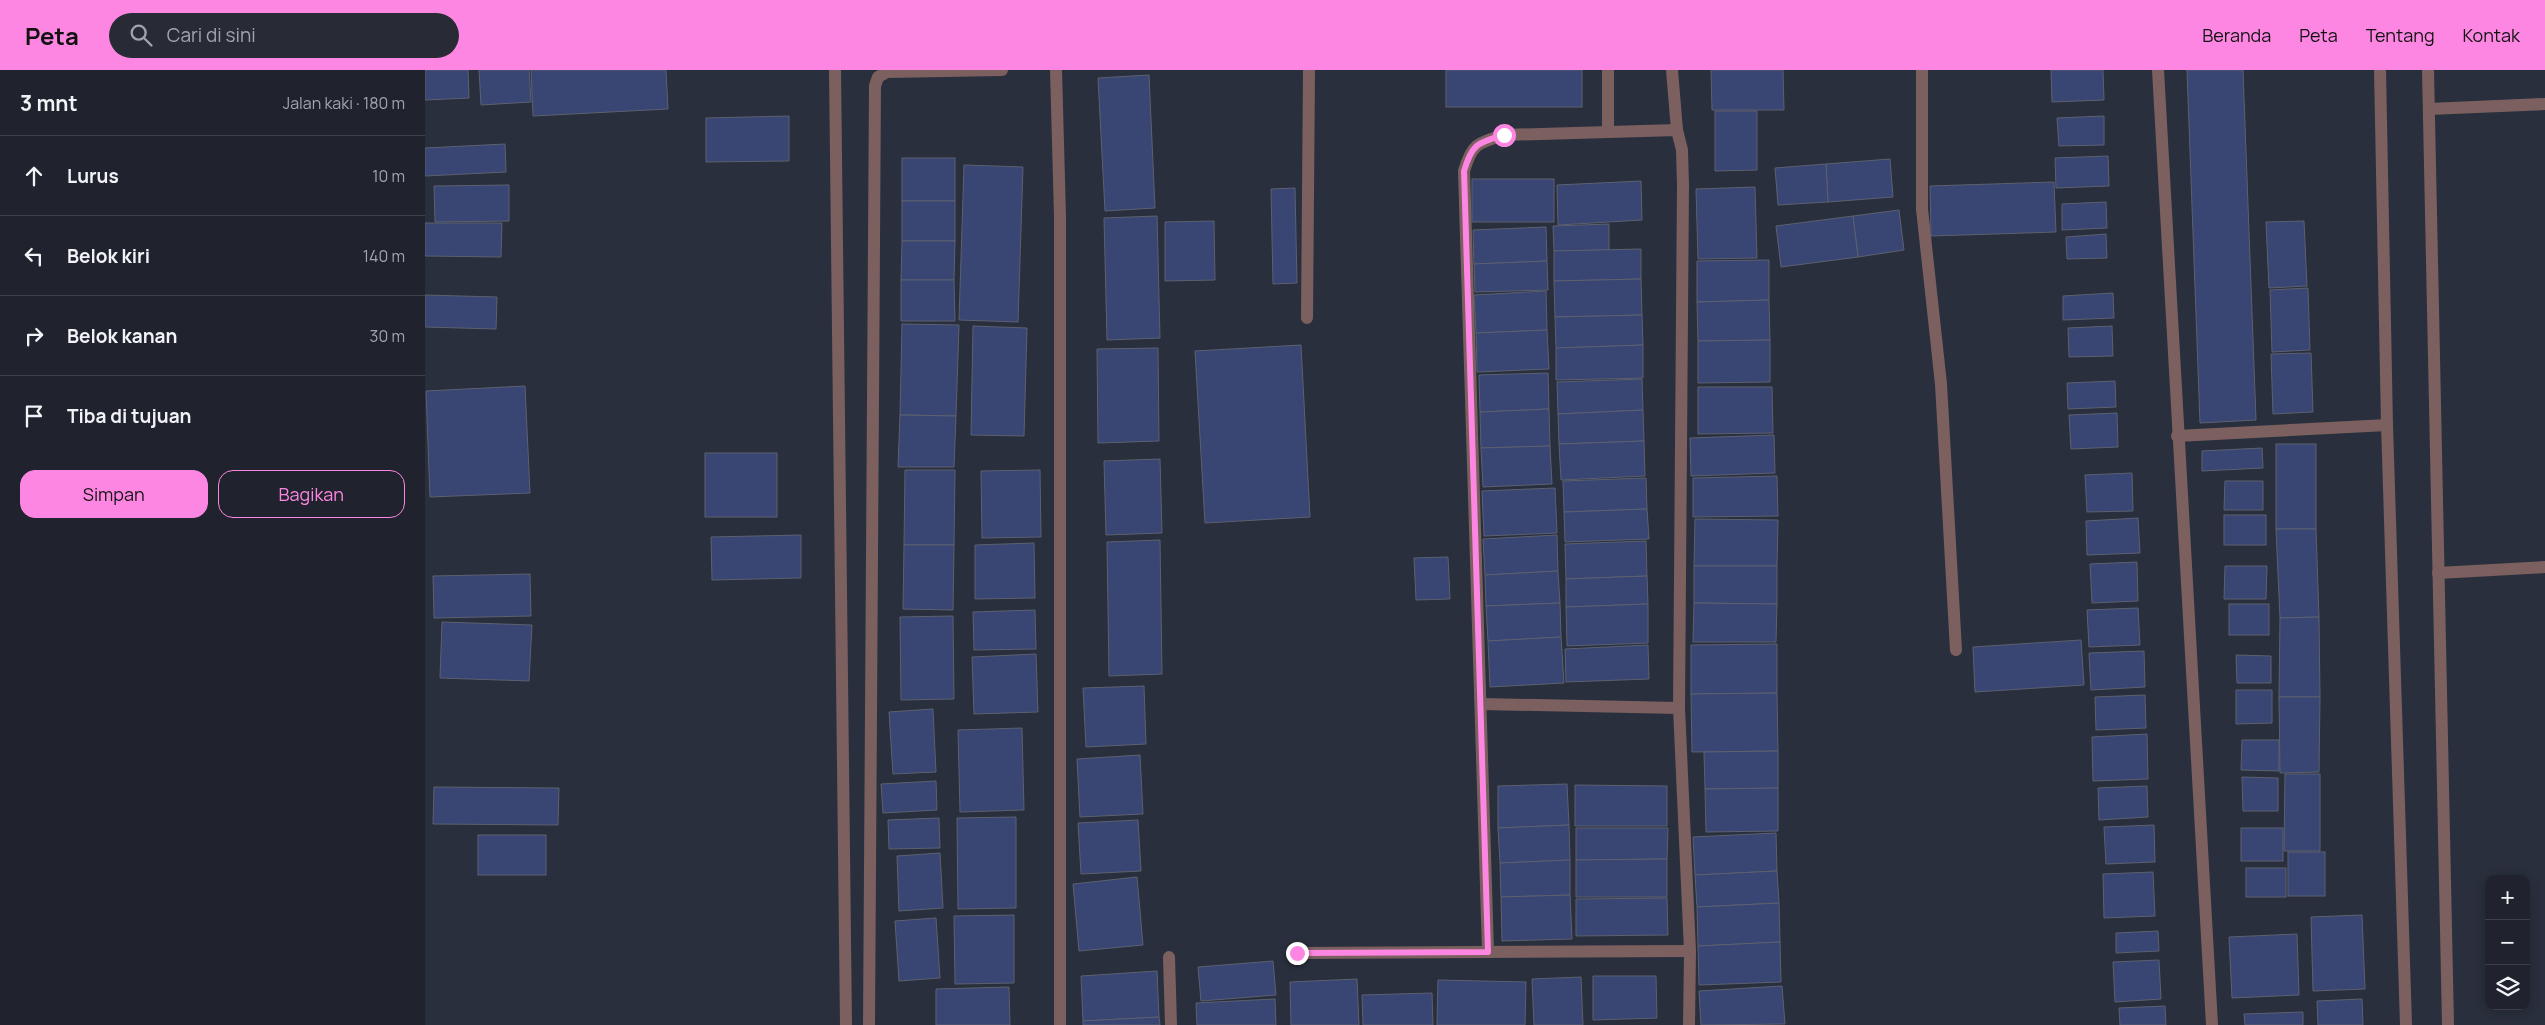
<!DOCTYPE html>
<html lang="id">
<head>
<meta charset="utf-8">
<style>
  body { margin:0; font-family:Manrope,sans-serif; background:#282b36; color:#f1f3f6 }
  .controls { position:absolute; right:15px; bottom:15px; display:grid; overflow:hidden; border-radius:10px; box-shadow:0 2px 12px #0003 }
  .controls button { width:45px; height:45px; display:grid; place-items:center; padding:0; border:0; border-bottom:1px solid #3d404a; background:#20232e; color:#f1f3f6; font:25px sans-serif }
  .stop { position:absolute; width:15px; height:15px; margin:-11px; border:4px solid #fd86e2; border-radius:50%; background:#fff }
  .stop.end { background:#fd86e2; border-color:#fff; box-shadow:0 1px 5px #0008 }
  .list { margin:0; padding:0; list-style:none }
  h2 { display:flex; justify-content:space-between; align-items:center; height:65px; margin:0; padding:0 20px; font-size:21px }
  h2 small { font-size:16px; font-weight:400; color:#a2a4aa }
  .list li { display:grid; grid-template-columns:32px 1fr auto; gap:15px; align-items:center; box-sizing:border-box; height:80px; padding:0 20px; border-top:1px solid #3d404a }
  .list b { display:block; font-size:19px; white-space:nowrap }
  .list em { font-size:16px; font-style:normal; color:#a2a4aa }
  .actions { display:flex; gap:10px; padding:15px 20px }
  .actions a { flex:1; padding:11px 0; border:1px solid #fd86e2; border-radius:15px; text-align:center; font-size:18px; color:#fd86e2 }
  .actions .main { background:#fd86e2; color:#111 }
  .icon { flex:none; width:28px; height:28px; fill:none; stroke:currentColor; stroke-width:2; stroke-linecap:round; stroke-linejoin:round }
  .map { position:relative; flex:none; width:2120px; height:955px; overflow:hidden }
  header { display:flex; align-items:center; gap:30px; box-sizing:border-box; height:70px; padding:0 25px; background:#fd86e2; color:#111 }
  header strong { font-size:24px }
  nav { display:flex; gap:28px; margin-inline-start:auto; font-size:18px }
  .search { width:350px; height:45px; background:#282b36; display:flex; align-items:center; gap:12px; box-sizing:border-box; padding:0 18px; border-radius:28px; color:#a2a4aa; font-size:19px }
  main { display:flex }
  aside { flex:1; background:#20232e }
  .map>svg:first-child { display:block }
  .building { fill:#394572; stroke:#5c6171 }
  .lines { fill:none; stroke-linecap:round; stroke-linejoin:round }
  .lane { stroke:#7b605f; stroke-width:12 }
  .street { stroke:#7b605f; stroke-width:12 }
  .route { stroke:#fd86e2; stroke-width:6 }
</style>
</head>
<body>
<header>
<strong>Peta</strong>
<div class="search"><svg class="icon" aria-label="search" viewBox="0 0 24 24"><circle cx="10" cy="10" r="6"/><path d="M15 15l6 6"/></svg>Cari di sini</div>
<nav><a>Beranda</a><a>Peta</a><a>Tentang</a><a>Kontak</a></nav>
</header>
<main>
<aside>
<h2>3 mnt<small>Jalan kaki · 180 m</small></h2>
<ul class="list">
<li><svg class="icon" aria-label="ahead" viewBox="0 0 24 24"><path d="M12 20V5M6 11l6-6 6 6"/></svg><div><b>Lurus</b></div><em>10 m</em></li>
<li><svg class="icon" aria-label="left" viewBox="0 0 24 24"><path d="M17 20v-9H6M10 6l-5 5 5 5"/></svg><div><b>Belok kiri</b></div><em>140 m</em></li>
<li><svg class="icon" aria-label="right" viewBox="0 0 24 24"><path d="M7 20v-9h11M14 6l5 5-5 5"/></svg><div><b>Belok kanan</b></div><em>30 m</em></li>
<li><svg class="icon" aria-label="arrive" viewBox="0 0 24 24"><path d="M6 21V4h12l-3 4 3 4H6"/></svg><div><b>Tiba di tujuan</b></div></li>
</ul>
<div class="actions"><a class="main">Simpan</a><a>Bagikan</a></div>
</aside>
<div class="map">
<svg width="2120" height="955" viewBox="0 0 2120 955">
  <rect width="100%" height="100%" fill="#2a2f3d"/>
  <g class="building">
    <polygon points="0,0 43,0 44,28 0,30"/>
    <polygon points="54,0 104,0 106,32 56,35"/>
    <polygon points="106,0 241,0 243,39 108,46"/>
    <rect x="1021" y="0" width="136" height="37"/>
    <polygon points="1286,0 1358,0 1359,40 1287,40"/>
    <polygon points="1626,0 1678,0 1679,30 1627,32"/>
    <polygon points="1762,0 1818,0 1831,350 1775,353"/>
    <polygon points="724,5 730,138 680,141 673,8"/>
    <polygon points="1290,41 1332,41 1332,100 1290,101"/>
    <polygon points="364,46 364,91 281,92 281,48"/>
    <polygon points="1679,46 1679,75 1634,76 1632,48"/>
    <polygon points="80,74 81,102 0,106 0,78"/>
    <polygon points="1683,86 1684,116 1631,118 1630,88"/>
    <rect x="477" y="88" width="53" height="43"/>
    <polygon points="1465,89 1468,127 1403,132 1401,94"/>
    <polygon points="1401,94 1403,132 1353,135 1350,98"/>
    <polygon points="539,95 598,97 593,252 534,250"/>
    <rect x="1047" y="109" width="82" height="43"/>
    <polygon points="1216,111 1217,150 1133,155 1132,115"/>
    <polygon points="1629,112 1631,162 1506,166 1505,116"/>
    <polygon points="84,115 84,151 10,152 9,116"/>
    <polygon points="1330,117 1332,188 1273,189 1271,119"/>
    <polygon points="870,118 872,213 848,214 846,119"/>
    <rect x="477" y="131" width="53" height="40"/>
    <polygon points="1681,132 1682,158 1637,160 1637,134"/>
    <polygon points="1474,140 1479,180 1433,187 1428,146"/>
    <polygon points="732,146 735,268 682,270 679,148"/>
    <polygon points="1428,146 1433,187 1356,197 1351,156"/>
    <polygon points="789,151 790,210 740,211 740,152"/>
    <polygon points="1879,151 1882,216 1844,218 1841,152"/>
    <polygon points="0,153 77,153 76,187 0,186"/>
    <polygon points="1184,154 1184,180 1129,181 1128,156"/>
    <polygon points="1121,157 1122,191 1049,194 1048,160"/>
    <polygon points="1681,164 1682,188 1642,189 1641,167"/>
    <polygon points="477,171 530,171 529,210 476,210"/>
    <polygon points="1216,179 1216,209 1129,211 1129,181"/>
    <polygon points="1344,190 1344,230 1272,232 1272,191"/>
    <polygon points="1122,191 1123,220 1050,222 1049,194"/>
    <polygon points="1216,209 1217,245 1130,247 1129,211"/>
    <polygon points="476,210 529,210 530,251 476,251"/>
    <polygon points="1883,218 1885,280 1847,282 1845,220"/>
    <polygon points="1121,221 1122,260 1051,263 1049,225"/>
    <polygon points="1688,223 1689,248 1638,250 1638,226"/>
    <polygon points="0,225 72,227 71,259 0,257"/>
    <polygon points="1344,230 1345,270 1273,271 1272,232"/>
    <polygon points="1217,245 1218,275 1131,278 1130,247"/>
    <polygon points="477,254 534,255 531,346 475,345"/>
    <polygon points="548,256 602,258 599,366 546,365"/>
    <polygon points="1687,256 1688,286 1644,287 1643,258"/>
    <polygon points="1122,260 1124,299 1052,302 1051,263"/>
    <polygon points="1345,270 1345,312 1273,313 1273,271"/>
    <polygon points="876,275 885,447 780,453 770,281"/>
    <polygon points="1218,275 1218,308 1131,310 1131,278"/>
    <polygon points="733,278 734,371 673,373 672,279"/>
    <polygon points="1886,283 1888,342 1848,344 1846,284"/>
    <polygon points="1123,303 1124,339 1055,342 1054,305"/>
    <polygon points="1217,309 1218,340 1133,344 1132,312"/>
    <polygon points="1690,311 1691,337 1643,339 1642,313"/>
    <polygon points="100,316 105,423 5,427 1,321"/>
    <polygon points="1273,317 1347,317 1348,363 1273,364"/>
    <polygon points="1124,339 1125,376 1056,378 1055,342"/>
    <polygon points="1218,340 1219,371 1134,374 1133,344"/>
    <polygon points="1692,343 1693,377 1646,379 1644,345"/>
    <polygon points="475,345 531,346 529,397 473,397"/>
    <polygon points="1349,365 1350,403 1266,406 1265,368"/>
    <polygon points="1219,371 1220,406 1136,410 1134,374"/>
    <rect x="1851" y="374" width="40" height="85"/>
    <polygon points="1125,376 1127,414 1058,417 1056,378"/>
    <polygon points="1837,378 1838,398 1777,401 1777,381"/>
    <rect x="280" y="383" width="72" height="64"/>
    <polygon points="735,389 737,463 681,465 679,391"/>
    <polygon points="480,400 530,400 529,475 479,475"/>
    <polygon points="615,400 616,467 557,468 556,401"/>
    <polygon points="1707,403 1708,441 1662,442 1660,405"/>
    <polygon points="1352,406 1353,446 1268,447 1268,408"/>
    <polygon points="1221,408 1222,439 1139,442 1138,411"/>
    <polygon points="1800,411 1838,411 1838,440 1799,440"/>
    <polygon points="1130,418 1132,463 1059,466 1057,421"/>
    <polygon points="1222,439 1224,469 1140,472 1139,442"/>
    <rect x="1799" y="445" width="42" height="30"/>
    <polygon points="1713,448 1715,483 1662,485 1661,451"/>
    <polygon points="1270,449 1353,450 1352,496 1269,496"/>
    <polygon points="1851,459 1891,459 1894,547 1855,548"/>
    <polygon points="376,465 376,508 287,510 286,467"/>
    <polygon points="1132,465 1133,501 1060,505 1058,469"/>
    <polygon points="735,470 737,604 684,606 682,472"/>
    <polygon points="1221,471 1222,506 1141,509 1140,474"/>
    <polygon points="609,473 610,528 550,529 550,475"/>
    <polygon points="479,475 529,475 528,540 478,539"/>
    <polygon points="1023,487 1025,529 991,530 989,488"/>
    <polygon points="1712,492 1713,531 1667,533 1665,494"/>
    <polygon points="1269,496 1352,496 1352,534 1269,533"/>
    <polygon points="1800,496 1842,496 1841,529 1799,529"/>
    <polygon points="1133,501 1135,533 1061,536 1060,505"/>
    <polygon points="105,504 106,546 9,548 8,506"/>
    <polygon points="1222,506 1223,534 1141,537 1141,509"/>
    <polygon points="1135,533 1136,567 1063,571 1061,536"/>
    <polygon points="1269,533 1352,534 1351,572 1268,572"/>
    <polygon points="1223,534 1223,573 1142,576 1141,537"/>
    <rect x="1804" y="534" width="40" height="31"/>
    <polygon points="1713,538 1715,575 1664,577 1662,540"/>
    <polygon points="610,540 611,579 549,580 548,542"/>
    <polygon points="528,546 529,629 476,630 475,547"/>
    <polygon points="1894,547 1895,627 1854,627 1855,548"/>
    <polygon points="17,552 107,555 104,611 15,608"/>
    <polygon points="1136,567 1139,613 1065,617 1063,571"/>
    <polygon points="1656,570 1659,615 1550,622 1548,577"/>
    <polygon points="1352,574 1352,623 1266,624 1266,575"/>
    <polygon points="1223,575 1224,609 1141,612 1140,579"/>
    <polygon points="1719,581 1720,617 1666,620 1664,583"/>
    <polygon points="611,584 613,642 549,644 547,587"/>
    <polygon points="1811,585 1846,586 1846,613 1812,613"/>
    <polygon points="719,616 721,674 661,677 658,618"/>
    <polygon points="1811,620 1847,620 1847,653 1811,654"/>
    <polygon points="1352,623 1353,681 1267,682 1266,624"/>
    <polygon points="1720,625 1721,658 1671,660 1670,627"/>
    <polygon points="1854,627 1895,627 1894,702 1855,703"/>
    <polygon points="508,639 511,702 468,704 464,642"/>
    <polygon points="597,658 599,740 535,742 533,660"/>
    <polygon points="1722,664 1723,709 1668,711 1667,667"/>
    <polygon points="1817,670 1854,670 1854,701 1816,700"/>
    <polygon points="1353,681 1353,718 1280,719 1279,682"/>
    <polygon points="715,685 718,744 655,747 652,689"/>
    <polygon points="1860,704 1895,704 1895,781 1859,781"/>
    <polygon points="1817,707 1853,708 1853,741 1818,741"/>
    <polygon points="511,711 512,740 458,743 456,714"/>
    <polygon points="1142,714 1144,755 1073,758 1073,716"/>
    <polygon points="1150,715 1242,716 1242,756 1150,756"/>
    <polygon points="1722,716 1723,747 1674,750 1673,718"/>
    <polygon points="9,717 134,718 133,755 8,754"/>
    <polygon points="1353,718 1353,761 1281,762 1280,719"/>
    <polygon points="591,747 591,838 533,839 532,748"/>
    <polygon points="514,748 515,778 464,779 463,750"/>
    <polygon points="713,750 716,801 656,804 653,753"/>
    <polygon points="1144,755 1145,790 1075,793 1073,758"/>
    <polygon points="1729,755 1730,792 1681,794 1679,757"/>
    <polygon points="1151,758 1243,758 1242,789 1151,790"/>
    <rect x="1816" y="758" width="42" height="33"/>
    <polygon points="1351,763 1352,801 1270,805 1268,767"/>
    <rect x="53" y="765" width="68" height="40"/>
    <rect x="1863" y="782" width="37" height="44"/>
    <polygon points="515,783 518,838 474,841 472,786"/>
    <polygon points="1242,789 1242,827 1151,827 1151,790"/>
    <polygon points="1145,790 1145,825 1076,827 1075,793"/>
    <rect x="1821" y="798" width="40" height="29"/>
    <polygon points="1352,801 1354,833 1272,837 1270,805"/>
    <polygon points="1728,802 1730,846 1679,848 1678,804"/>
    <polygon points="712,807 718,875 654,881 648,814"/>
    <polygon points="1145,825 1147,869 1077,871 1076,827"/>
    <polygon points="1242,828 1243,865 1151,866 1151,829"/>
    <polygon points="1354,833 1355,872 1273,876 1272,837"/>
    <polygon points="589,845 589,913 530,914 529,846"/>
    <polygon points="1937,845 1940,919 1888,921 1886,847"/>
    <polygon points="511,848 515,908 474,911 470,851"/>
    <polygon points="1733,861 1734,881 1691,883 1691,863"/>
    <polygon points="1872,864 1874,925 1807,928 1804,867"/>
    <polygon points="1355,872 1356,912 1274,915 1273,876"/>
    <polygon points="1734,890 1736,929 1690,932 1688,892"/>
    <polygon points="848,891 851,925 776,931 773,897"/>
    <polygon points="732,901 734,947 658,951 656,906"/>
    <polygon points="1168,906 1231,906 1232,948 1168,950"/>
    <polygon points="1156,907 1158,955 1109,955 1107,909"/>
    <polygon points="932,909 934,955 866,955 865,912"/>
    <polygon points="1013,910 1101,912 1100,955 1012,955"/>
    <polygon points="1357,916 1360,954 1276,955 1274,921"/>
    <polygon points="584,917 585,955 511,955 511,919"/>
    <polygon points="1007,923 1008,955 938,955 937,925"/>
    <polygon points="850,929 851,955 772,955 771,933"/>
    <polygon points="1937,929 1938,955 1893,955 1892,931"/>
    <polygon points="1740,936 1741,955 1695,955 1694,938"/>
    <polygon points="1878,942 1878,955 1820,955 1819,944"/>
    <polygon points="734,947 735,955 658,955 658,951"/>
  </g>
  <g class="lines">
    <g class="lane">
      <polyline points="1497,0 1497,139 1516,314 1531,580"/>
      <polyline points="882,248 884,0"/>
    </g>
    <g class="street">
      <polyline points="410,0 421,955"/>
      <polyline points="631,0 635,146 635,955"/>
      <polyline points="1183,0 1183,62"/>
      <polyline points="1247,0 1252,60"/>
      <polyline points="1733,0 1787,955"/>
      <polyline points="1955,0 1962,355 1981,955"/>
      <polyline points="2003,0 2023,955"/>
      <polyline points="2004,39 2120,34"/>
      <polyline points="1752,366 1962,355"/>
      <polyline points="2013,503 2120,497"/>
      <polyline points="1057,634 1254,638"/>
      <path d="M1063,882L1039,101C1047,74 1052,73 1079,65L1252,60L1257,80L1258,115L1254,638L1265,881L1264,955"/>
      <polyline points="871,883 1265,881"/>
      <polyline points="744,887 746,955"/>
      <polyline points="444,955 450,16 453,7 462,2 577,0"/>
    </g>
  </g>
  <g class="lines">
    <path class="route" d="M872,883L1063,882L1039,101C1047,74 1052,73 1079,65"/>
  </g>
</svg>
<div class="controls">
<button>+</button>
<button>−</button>
<button><svg class="icon" aria-label="layers" viewBox="0 0 24 24"><path d="M12 4l9 5-9 5-9-5zM3 14l9 5 9-5"/></svg></button>
</div>
<div class="stop" style="left:1079px;top:65px"></div>
<div class="stop end" style="left:872px;top:883px"></div>
</div>
</main>
</body>
</html>
